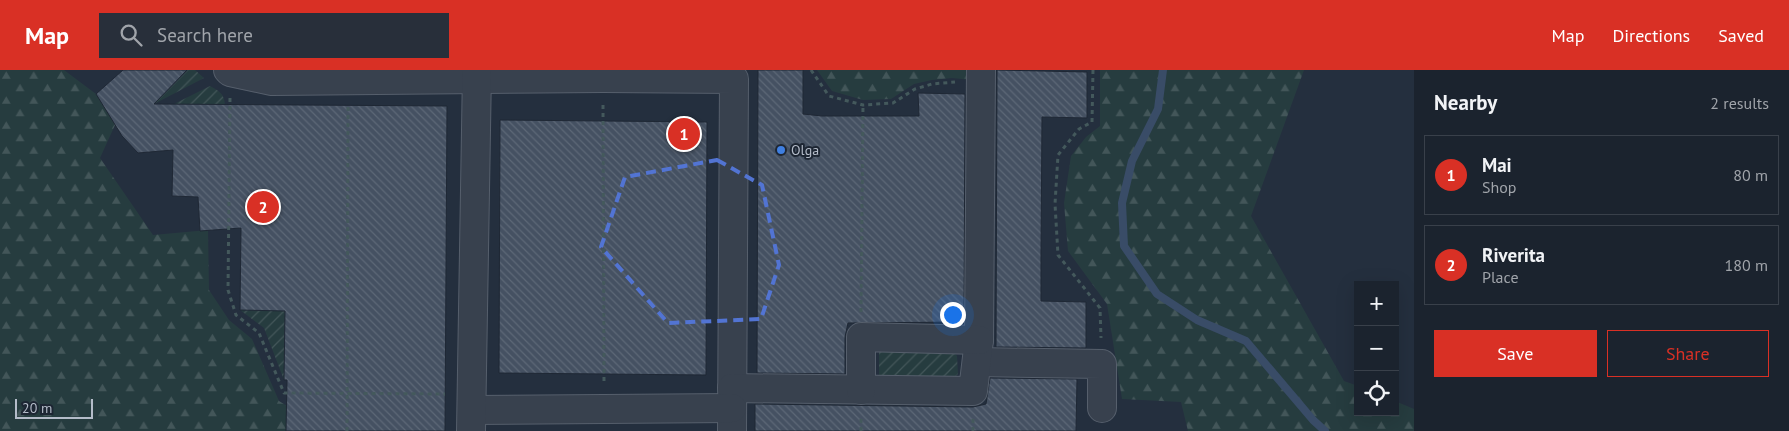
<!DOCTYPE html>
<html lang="en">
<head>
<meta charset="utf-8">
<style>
  body { margin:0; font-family:"PT Sans",sans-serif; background:#282f3a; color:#f1f3f6 }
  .controls { position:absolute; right:15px; bottom:15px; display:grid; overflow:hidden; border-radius:0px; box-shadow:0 5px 20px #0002 }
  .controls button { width:45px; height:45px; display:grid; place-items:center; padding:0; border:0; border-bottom:1px solid #39404a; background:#1b232e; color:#f1f3f6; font:25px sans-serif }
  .scale { position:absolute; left:15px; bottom:12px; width:78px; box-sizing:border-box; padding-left:5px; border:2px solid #b4bcc9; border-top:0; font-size:14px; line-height:18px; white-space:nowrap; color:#b4bcc9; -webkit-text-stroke:4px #1d2633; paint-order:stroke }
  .you { position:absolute; left:952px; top:244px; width:18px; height:18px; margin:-12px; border:4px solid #fff; border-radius:50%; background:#1a73e8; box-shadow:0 0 0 8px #1a73e833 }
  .badge { display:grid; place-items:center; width:32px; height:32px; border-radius:50%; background:#d93025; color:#fff; font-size:16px; font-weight:700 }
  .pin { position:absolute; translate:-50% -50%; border:2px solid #fff; box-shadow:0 1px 5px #0006 }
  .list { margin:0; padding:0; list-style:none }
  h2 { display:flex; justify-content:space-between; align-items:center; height:65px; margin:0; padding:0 20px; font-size:21px }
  h2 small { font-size:16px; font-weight:400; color:#a0a4aa }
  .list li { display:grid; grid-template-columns:32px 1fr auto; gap:15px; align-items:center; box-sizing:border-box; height:80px; margin:0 10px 10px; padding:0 10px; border:1px solid #39404a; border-radius:0px }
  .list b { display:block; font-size:19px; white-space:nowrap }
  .list p { margin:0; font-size:16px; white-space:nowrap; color:#a0a4aa }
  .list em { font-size:16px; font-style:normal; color:#a0a4aa }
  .actions { display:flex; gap:10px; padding:15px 20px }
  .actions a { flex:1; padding:11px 0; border:1px solid #d93025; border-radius:0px; text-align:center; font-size:18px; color:#d93025 }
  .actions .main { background:#d93025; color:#fff }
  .icon { flex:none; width:28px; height:28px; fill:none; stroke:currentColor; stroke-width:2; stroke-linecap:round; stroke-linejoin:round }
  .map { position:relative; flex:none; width:1414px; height:361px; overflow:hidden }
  header { display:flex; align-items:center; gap:30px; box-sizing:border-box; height:70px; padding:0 25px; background:#d93025; color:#fff }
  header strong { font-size:24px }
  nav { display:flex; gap:28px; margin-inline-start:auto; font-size:18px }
  .search { width:350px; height:45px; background:#282f3a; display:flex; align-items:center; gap:12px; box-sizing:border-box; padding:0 18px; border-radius:0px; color:#a0a4aa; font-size:19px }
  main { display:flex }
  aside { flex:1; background:#1b232e }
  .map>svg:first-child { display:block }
  .forest { fill:url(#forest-firs) }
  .garden { fill:url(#garden-furrows) }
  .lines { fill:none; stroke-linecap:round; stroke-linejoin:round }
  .stream { stroke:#394c67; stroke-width:8 }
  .building { fill:url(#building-back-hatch); stroke:#1f2835 }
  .minor-casing { stroke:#565f6c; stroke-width:30 }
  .path { stroke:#44595c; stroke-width:3; stroke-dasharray:4 4; stroke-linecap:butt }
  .minor { stroke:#38414e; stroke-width:28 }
  .marked { fill:none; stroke:#5274d3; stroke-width:4; stroke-dasharray:10 6; stroke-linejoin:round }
  .shop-dot { fill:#3f7fe0; stroke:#1d2633; stroke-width:2 }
  .labels { text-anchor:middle; stroke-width:4; stroke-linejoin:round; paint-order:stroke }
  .poi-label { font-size:14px; fill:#b4bcc9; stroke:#1d2633; text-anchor:start }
</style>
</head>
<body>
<header>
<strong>Map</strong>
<div class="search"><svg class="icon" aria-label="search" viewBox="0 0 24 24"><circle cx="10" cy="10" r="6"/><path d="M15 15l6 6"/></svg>Search here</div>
<nav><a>Map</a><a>Directions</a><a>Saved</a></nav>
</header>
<main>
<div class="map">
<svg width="1414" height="361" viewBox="0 0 1414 361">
  <defs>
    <pattern id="forest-firs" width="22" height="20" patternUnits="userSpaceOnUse" patternTransform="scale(1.25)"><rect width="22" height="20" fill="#263c3f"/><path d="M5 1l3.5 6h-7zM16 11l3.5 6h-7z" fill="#435659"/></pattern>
    <pattern id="garden-furrows" width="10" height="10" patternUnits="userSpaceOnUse" patternTransform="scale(1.25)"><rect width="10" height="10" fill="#263c3f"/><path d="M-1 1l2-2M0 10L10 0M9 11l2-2" fill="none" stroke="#435659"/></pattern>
    <pattern id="building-back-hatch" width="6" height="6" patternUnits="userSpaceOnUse" patternTransform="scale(1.25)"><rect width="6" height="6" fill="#455162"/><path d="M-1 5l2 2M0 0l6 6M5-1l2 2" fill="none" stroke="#5d6877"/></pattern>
  </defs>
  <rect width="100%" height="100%" fill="#242f3e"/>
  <g class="forest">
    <polygon points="0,0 64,0 96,24 115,55 100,88 153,165 208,160 209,220 229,250 252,269 279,331 287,336 287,361 0,361"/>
    <polygon points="817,0 972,0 972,10 952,8 932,10 914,14 891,29 863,30 832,21"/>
    <polygon points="1100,0 1304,0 1251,146 1344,311 1358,316 1358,342 1395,342 1395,331 1414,339 1414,361 1188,361 1181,332 1122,329 1107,234 1068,181 1064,133 1071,86 1086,67 1100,56"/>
  </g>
  <g class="garden">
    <polygon points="188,0 195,0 204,8 154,34"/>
    <path d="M210,16C219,21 224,23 225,35L174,34Z"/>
    <polygon points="240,240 285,241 284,310 264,258"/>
    <polygon points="949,277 957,286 958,304 950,311 879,307 879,282 885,278"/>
  </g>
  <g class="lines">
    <polyline class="stream" points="1163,0 1158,39 1132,91 1122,133 1124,176 1157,224 1197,250 1246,271 1313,350 1325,361"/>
  </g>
  <g class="building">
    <polygon points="123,0 187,0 154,34 447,36 445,361 286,361 287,310 284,310 285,241 240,240 241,158 200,161 198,127 172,126 173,80 138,83 122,66 96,24"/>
    <polygon points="758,0 803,0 803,44 822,46 919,46 918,23 965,24 964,252 848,253 845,267 845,304 757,303"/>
    <polygon points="997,0 1087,2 1087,48 1042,47 1041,185 1041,231 1086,232 1086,278 996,277"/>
    <polygon points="500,50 707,52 706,305 499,303"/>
    <polygon points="990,308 1077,309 1076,361 755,361 755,334 973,337 986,334"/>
  </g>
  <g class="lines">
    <defs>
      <g id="minor">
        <polyline points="228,0 230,2 272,11 603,8 734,9 732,361"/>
        <polyline points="977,292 1102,294 1102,338"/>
        <polyline points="732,318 973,321 979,270 981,0"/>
        <polyline points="861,320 861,267 979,270"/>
        <polyline points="472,340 732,338"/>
        <polyline points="471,361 477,0"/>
      </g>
    </defs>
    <use href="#minor" class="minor-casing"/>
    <g class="path">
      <polyline points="811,0 829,26 863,35 893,33 915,19 932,14 955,12"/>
      <polyline points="1093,0 1092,52 1079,59 1058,85 1055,134 1058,185 1100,238 1101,268"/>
      <polyline points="230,28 228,220 236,245 259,263 284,323 445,324"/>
      <polyline points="603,35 604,313"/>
      <polyline points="861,242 863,35"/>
      <polyline points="347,361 348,37"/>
      <polyline points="861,361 861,347"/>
      <polyline points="973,361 973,347"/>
    </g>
    <use href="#minor" class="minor"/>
  </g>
  <path class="marked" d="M717,90L762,115L779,195L761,249L668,253L601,177L625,107Z"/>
  <circle class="shop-dot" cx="781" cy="80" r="5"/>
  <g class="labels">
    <g class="poi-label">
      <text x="791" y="85">Olga</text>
    </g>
  </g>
</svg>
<div class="controls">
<button>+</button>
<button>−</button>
<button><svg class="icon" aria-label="locate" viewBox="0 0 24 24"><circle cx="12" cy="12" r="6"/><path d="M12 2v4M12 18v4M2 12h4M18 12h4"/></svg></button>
</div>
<div class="scale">20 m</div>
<div class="you"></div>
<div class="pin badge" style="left:684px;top:64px">1</div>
<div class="pin badge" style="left:263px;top:137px">2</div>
</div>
<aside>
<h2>Nearby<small>2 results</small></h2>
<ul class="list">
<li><span class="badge">1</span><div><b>Mai</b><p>Shop</p></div><em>80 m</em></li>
<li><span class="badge">2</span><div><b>Riverita</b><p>Place</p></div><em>180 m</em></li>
</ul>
<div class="actions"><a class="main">Save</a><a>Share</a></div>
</aside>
</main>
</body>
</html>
